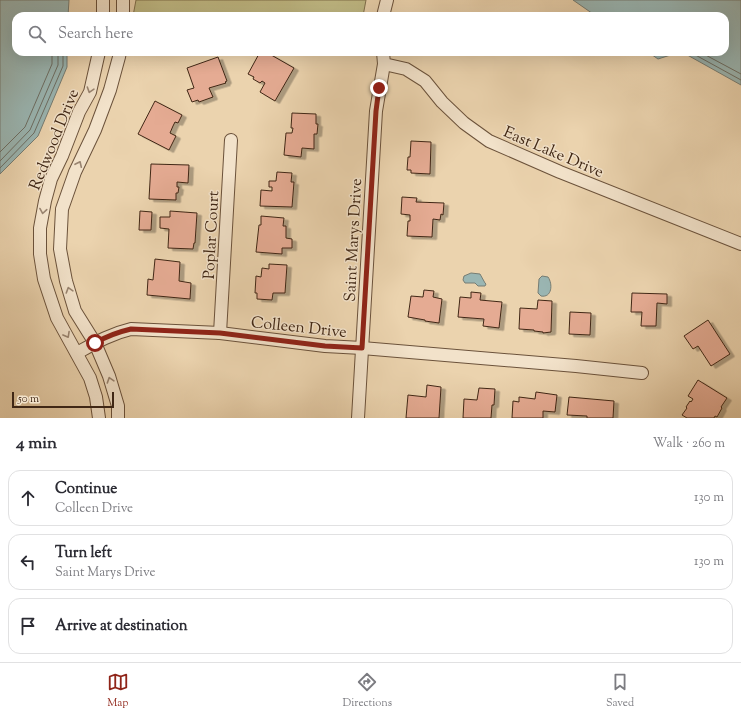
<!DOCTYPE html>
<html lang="en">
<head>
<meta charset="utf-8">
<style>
  body { margin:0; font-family:"Sorts Mill Goudy",serif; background:#f2f2f3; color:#2b2b33 }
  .scale { position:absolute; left:12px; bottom:10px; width:102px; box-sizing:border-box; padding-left:4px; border:2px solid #402715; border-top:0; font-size:11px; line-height:14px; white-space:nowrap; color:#402715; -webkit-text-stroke:3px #f2e2ca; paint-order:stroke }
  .stop { position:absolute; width:12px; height:12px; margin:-9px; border:3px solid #8f2418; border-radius:50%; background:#fff }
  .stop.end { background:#8f2418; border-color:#fff; box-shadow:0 1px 4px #0008 }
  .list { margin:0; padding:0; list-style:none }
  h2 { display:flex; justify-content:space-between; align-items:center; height:52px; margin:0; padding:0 16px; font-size:17px }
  h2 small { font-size:13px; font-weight:400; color:#7c7c81 }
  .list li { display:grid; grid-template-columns:26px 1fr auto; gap:12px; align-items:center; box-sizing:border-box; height:56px; margin:0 8px 8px; padding:0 8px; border:1px solid #e1e1e2; border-radius:12px }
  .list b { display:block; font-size:15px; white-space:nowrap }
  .list p { margin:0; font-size:13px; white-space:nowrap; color:#7c7c81 }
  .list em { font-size:13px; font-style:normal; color:#7c7c81 }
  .icon { flex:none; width:22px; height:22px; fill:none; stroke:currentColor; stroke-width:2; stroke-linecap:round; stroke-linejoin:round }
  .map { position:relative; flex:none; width:741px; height:418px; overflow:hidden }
  .search { position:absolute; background:#fff; box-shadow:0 4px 16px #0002; left:12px; right:12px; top:12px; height:44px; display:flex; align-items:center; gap:10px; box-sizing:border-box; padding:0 14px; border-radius:12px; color:#7c7c81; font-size:15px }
  .sheet { height:244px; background:#fff }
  nav { display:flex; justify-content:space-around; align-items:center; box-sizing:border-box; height:56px; border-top:1px solid #e1e1e2; background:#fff; font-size:11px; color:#7c7c81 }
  nav a { display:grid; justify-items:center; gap:2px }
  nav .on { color:#8f2418 }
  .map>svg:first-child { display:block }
  .green { fill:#c0ba85; stroke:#80704d }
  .water { fill:#9ab6b3; stroke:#767d74 }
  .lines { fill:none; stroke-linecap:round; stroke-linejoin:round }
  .shore { stroke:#6d6e64; stroke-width:1 }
  .building { fill:#e5ab93; stroke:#402715; filter:url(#shadow) }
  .minor-casing { stroke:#6b523b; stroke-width:14 }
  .minor { stroke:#f2e2ca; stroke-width:12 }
  .oneway { stroke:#998470 }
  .route { stroke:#8f2418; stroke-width:5 }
  .labels { text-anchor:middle; stroke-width:3; stroke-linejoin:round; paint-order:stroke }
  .street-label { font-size:16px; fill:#402715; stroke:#f2e2ca }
</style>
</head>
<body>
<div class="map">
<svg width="741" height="418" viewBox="0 0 741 418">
  <defs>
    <filter id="shadow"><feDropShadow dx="4.5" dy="2.5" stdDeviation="0" flood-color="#0004"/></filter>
  </defs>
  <rect width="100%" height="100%" fill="#ebd3ae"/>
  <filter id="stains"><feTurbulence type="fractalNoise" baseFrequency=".005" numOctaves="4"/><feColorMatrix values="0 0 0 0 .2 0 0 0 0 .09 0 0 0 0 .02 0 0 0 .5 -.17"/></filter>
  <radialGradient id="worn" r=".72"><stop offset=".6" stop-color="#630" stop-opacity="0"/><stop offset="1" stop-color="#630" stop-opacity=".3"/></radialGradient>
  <polygon class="green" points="136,0 366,0 363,16 133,16"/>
  <g class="water">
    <polygon points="0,0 69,0 68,16 16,16 16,52 67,52 67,67 38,136 0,174"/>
    <polygon points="573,0 741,0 741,85 682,52 725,52 725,16 596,16"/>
    <polygon points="648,52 680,52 658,59"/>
    <polygon points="471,273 480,274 485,283 486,284 485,286 478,286 475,283 465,283 463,280 464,276"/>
    <path d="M542,276L548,277C553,284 552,298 541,296L538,293L539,279Z"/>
  </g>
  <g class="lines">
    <g class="shore">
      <polyline points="690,52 741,80"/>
      <polyline points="700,52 741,74"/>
      <polyline points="0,152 25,127 52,64 52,52"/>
      <polyline points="0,161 30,130 58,65 58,52"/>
      <polyline points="0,168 34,133 63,66 63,52"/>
    </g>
  </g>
  <g class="building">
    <polygon points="260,52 266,52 294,68 275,101 260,92 265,83 262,81 260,83 253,79 254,77 248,74"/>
    <polygon points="218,57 227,81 225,82 226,83 209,88 213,97 199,102 198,100 192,102 187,90 194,88 187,68"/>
    <polygon points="155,101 182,115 178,123 175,122 173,126 170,133 176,136 169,150 138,134"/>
    <polygon points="292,113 316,114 316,124 318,124 317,134 314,134 314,149 302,148 301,157 284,155 286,133 292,133 293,128 291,128"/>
    <polygon points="411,141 431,142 430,174 411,173 411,170 407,170 408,157 410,157"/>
    <polygon points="151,164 189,165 188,183 177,182 177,187 179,187 178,193 176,193 176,200 149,199"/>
    <polygon points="277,172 292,173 291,182 294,182 292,207 260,206 261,190 272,191 272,187 269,187 269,181 276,181"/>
    <polygon points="402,197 417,198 416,202 444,203 443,215 441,214 440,220 433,219 432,237 407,236 408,221 410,221 410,215 401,214"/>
    <polygon points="140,211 152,212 151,230 139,230"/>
    <polygon points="170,211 197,213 195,243 194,243 193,249 168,248 169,229 160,228 160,217 170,217"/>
    <polygon points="261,216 284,218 283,226 286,226 286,238 292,239 292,248 282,248 282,254 256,252 259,225 261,225"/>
    <polygon points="155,259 180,262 179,281 191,283 190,299 147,295 148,279 153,280"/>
    <polygon points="269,264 287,265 285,293 273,293 272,300 257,299 257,293 255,293 256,276 261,277 262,268 269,269"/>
    <polygon points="424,290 434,291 433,297 442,299 439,323 425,321 425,320 408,317 411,296 423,297"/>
    <polygon points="471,292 481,293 480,300 502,302 499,328 483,326 484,319 458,317 460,297 471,298"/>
    <polygon points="632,293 667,294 667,304 657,303 656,326 641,326 642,312 631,312"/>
    <polygon points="538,300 552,301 551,332 543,333 543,332 534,331 534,330 519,329 520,308 537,309"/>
    <polygon points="570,312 591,313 590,335 569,334"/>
    <polygon points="708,320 730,354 711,366 698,346 693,349 684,336"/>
    <polygon points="698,380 727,398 721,407 722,408 717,417 715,416 714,418 687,418 682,415 687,408 686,407 690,401 691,402 693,399 688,396"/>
    <polygon points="427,385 441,387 439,418 406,418 408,395 426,397"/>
    <polygon points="479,388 495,389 494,405 492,405 491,418 463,418 464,399 477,400"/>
    <polygon points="536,392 557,395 555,412 543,411 543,418 512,418 513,401 519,402 519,397 535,399"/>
    <polygon points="569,397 614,401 613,418 587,418 587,416 567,415"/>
  </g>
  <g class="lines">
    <defs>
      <g id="minor">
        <polyline points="123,0 123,16"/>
        <polyline points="103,16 103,0"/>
        <polyline points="383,16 387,0"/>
        <polyline points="383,52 384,64 406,69 425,81 442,102 464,123 489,141 560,172 741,244"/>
        <polyline points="220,333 231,140"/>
        <path d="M77,353C95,343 110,334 131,329L220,333L325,346L362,348L576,366L642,373"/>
        <polyline points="99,418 96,397 90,378 57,318 44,279 40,254 40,228 45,201 51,179 62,156 79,112 90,92 99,52"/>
        <polyline points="118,418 118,406 109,376 95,343 75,311 66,281 60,249 62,209 75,172 95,130 110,90 119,57 120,52"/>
        <polyline points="358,418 376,111 384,64"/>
      </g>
    </defs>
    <use href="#minor" class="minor-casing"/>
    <use href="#minor" class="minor"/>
  </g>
  <defs><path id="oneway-chevron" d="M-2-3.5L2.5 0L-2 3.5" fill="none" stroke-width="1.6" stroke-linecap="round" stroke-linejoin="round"/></defs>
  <g class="oneway">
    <use href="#oneway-chevron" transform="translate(90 90) rotate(108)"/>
    <use href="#oneway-chevron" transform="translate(79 164) rotate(-65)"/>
    <use href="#oneway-chevron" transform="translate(43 211) rotate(99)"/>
    <use href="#oneway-chevron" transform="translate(69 290) rotate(-107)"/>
    <use href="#oneway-chevron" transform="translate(67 335) rotate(61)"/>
    <use href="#oneway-chevron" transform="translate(110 380) rotate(-108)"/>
  </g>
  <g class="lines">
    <path class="route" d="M95,343C107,336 118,332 131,329L220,333L325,346L362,348L376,111L379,88"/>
  </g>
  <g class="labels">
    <g class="street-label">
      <text transform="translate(53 139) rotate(-68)" y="6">Redwood Drive</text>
      <text transform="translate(554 151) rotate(23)" y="6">East Lake Drive</text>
      <text transform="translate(210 235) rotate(-87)" y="6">Poplar Court</text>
      <text transform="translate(352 240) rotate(-87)" y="6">Saint Marys Drive</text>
      <text transform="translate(299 326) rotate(6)" y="6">Colleen Drive</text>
    </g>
  </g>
  <rect width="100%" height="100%" filter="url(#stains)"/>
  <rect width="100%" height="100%" fill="url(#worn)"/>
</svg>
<div class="scale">50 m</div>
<div class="stop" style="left:95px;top:343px"></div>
<div class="stop end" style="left:379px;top:88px"></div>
<div class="search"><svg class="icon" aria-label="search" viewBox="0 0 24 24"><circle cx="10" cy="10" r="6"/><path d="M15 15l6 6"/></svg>Search here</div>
</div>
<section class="sheet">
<h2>4 min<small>Walk · 260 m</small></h2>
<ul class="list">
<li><svg class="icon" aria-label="ahead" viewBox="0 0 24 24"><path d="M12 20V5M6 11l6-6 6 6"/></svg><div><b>Continue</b><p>Colleen Drive</p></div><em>130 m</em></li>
<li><svg class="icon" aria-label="left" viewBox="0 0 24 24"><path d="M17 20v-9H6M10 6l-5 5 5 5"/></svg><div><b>Turn left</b><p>Saint Marys Drive</p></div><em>130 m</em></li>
<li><svg class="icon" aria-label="arrive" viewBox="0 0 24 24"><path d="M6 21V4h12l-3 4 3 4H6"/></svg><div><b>Arrive at destination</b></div></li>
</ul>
</section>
<nav>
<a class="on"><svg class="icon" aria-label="map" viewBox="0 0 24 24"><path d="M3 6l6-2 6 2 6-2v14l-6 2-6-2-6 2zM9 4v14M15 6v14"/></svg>Map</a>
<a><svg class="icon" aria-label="directions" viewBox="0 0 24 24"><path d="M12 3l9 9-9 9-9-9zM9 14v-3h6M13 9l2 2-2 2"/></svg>Directions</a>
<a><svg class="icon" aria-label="saved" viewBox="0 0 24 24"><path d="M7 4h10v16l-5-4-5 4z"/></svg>Saved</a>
</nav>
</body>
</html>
